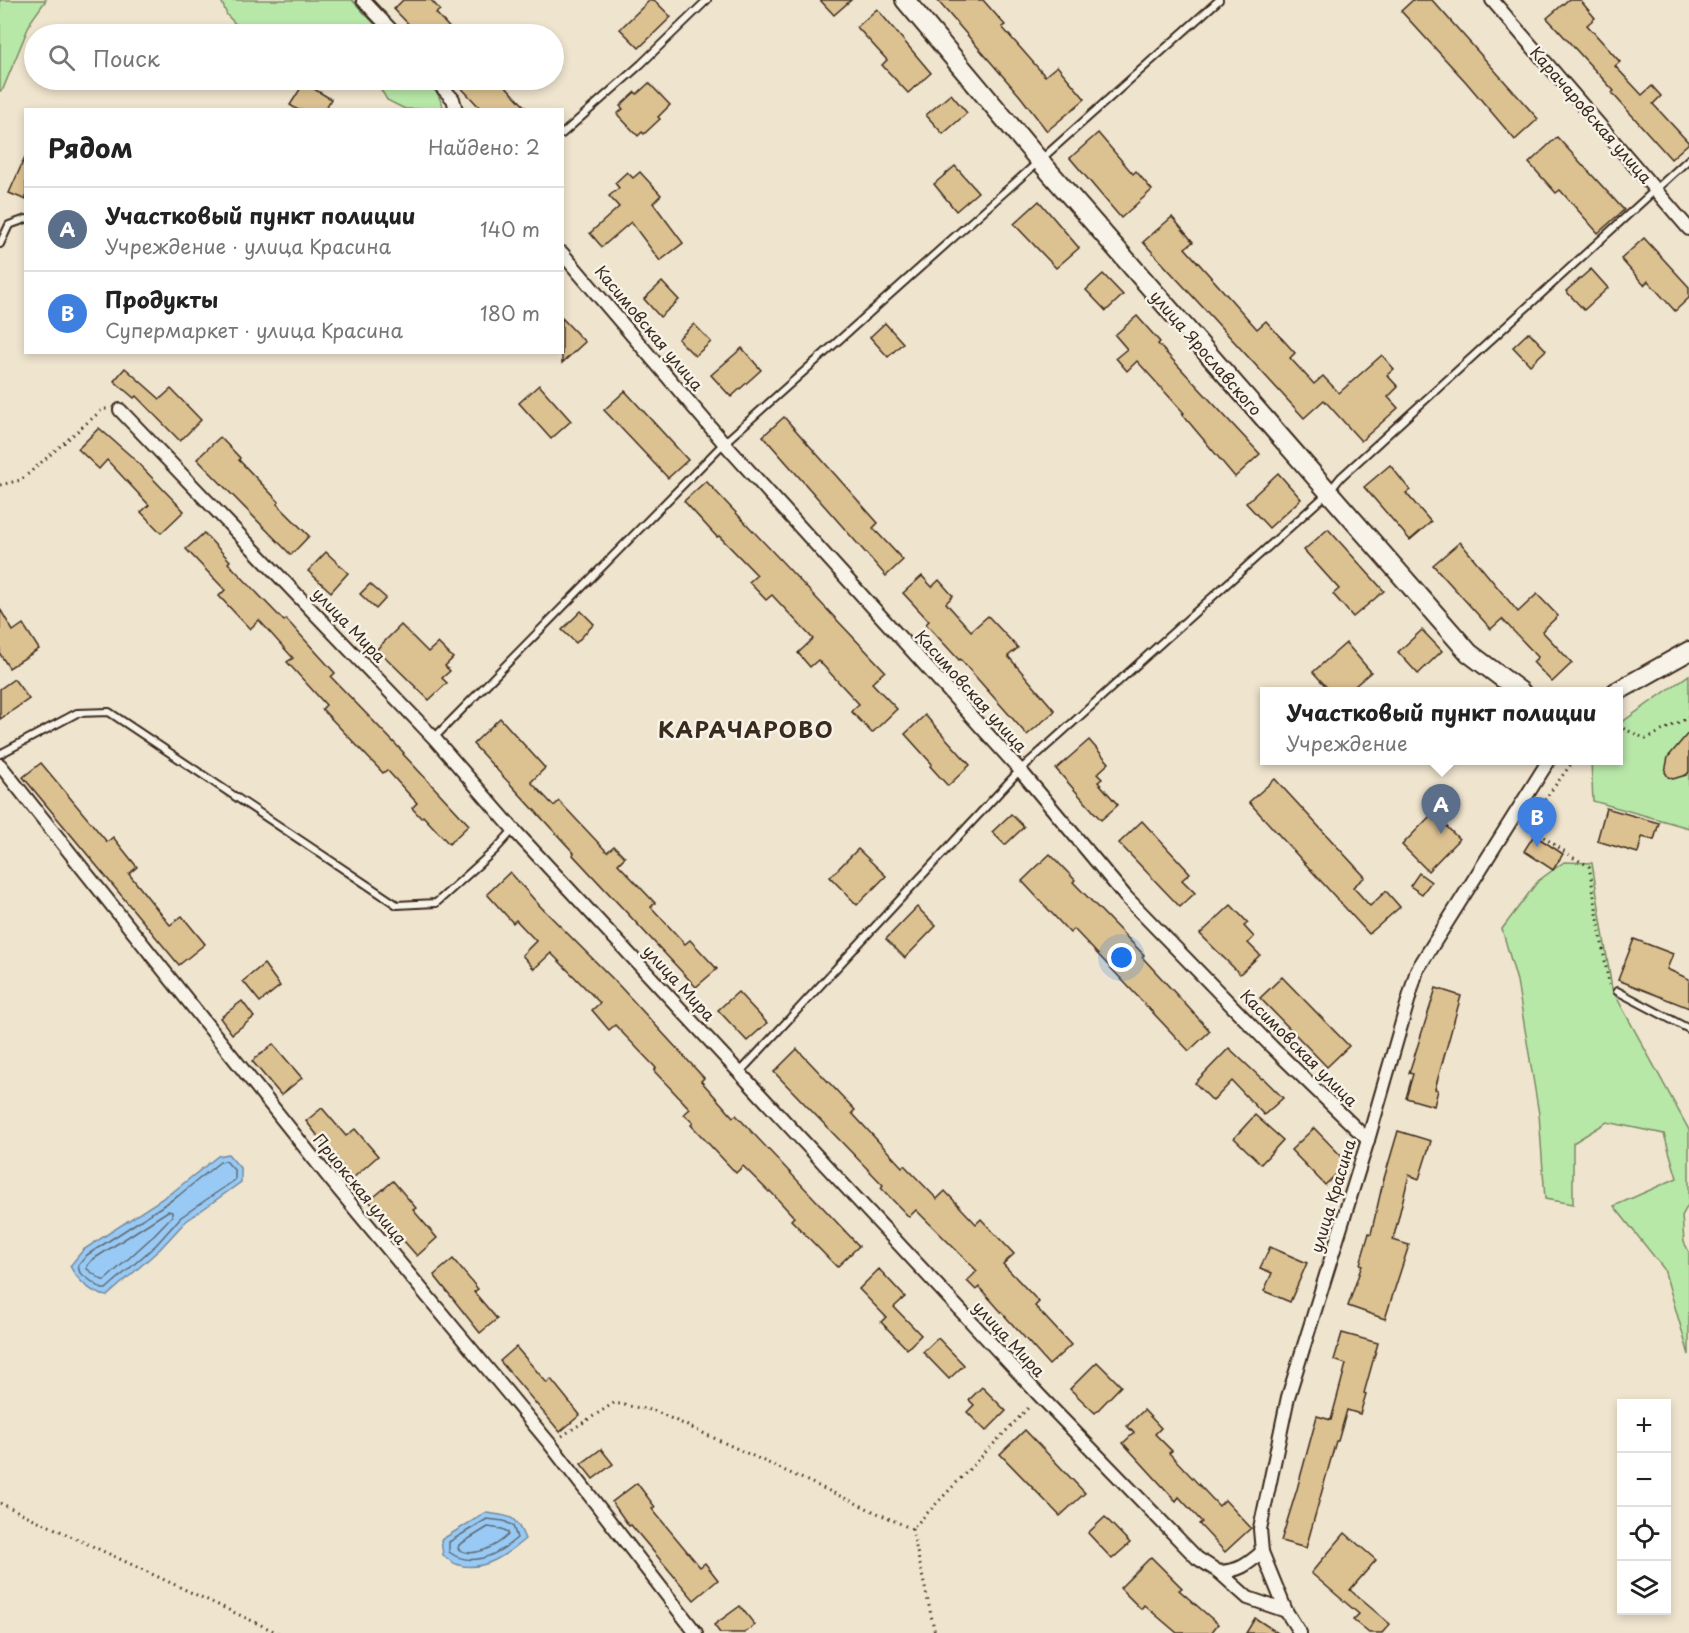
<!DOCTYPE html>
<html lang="ru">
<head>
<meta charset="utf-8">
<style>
  body { margin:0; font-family:"Playpen Sans",sans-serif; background:#f2f2f2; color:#222 }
  .controls { position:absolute; right:18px; bottom:18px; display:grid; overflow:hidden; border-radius:0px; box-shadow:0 3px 9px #0003 }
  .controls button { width:54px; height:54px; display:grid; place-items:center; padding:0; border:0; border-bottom:2px solid #e0e0e0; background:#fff; color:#222; font:30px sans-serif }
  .you { position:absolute; left:1122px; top:958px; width:21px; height:21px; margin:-15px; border:4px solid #fff; border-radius:50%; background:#1a73e8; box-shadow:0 0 0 9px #1a73e833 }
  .badge { display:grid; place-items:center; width:39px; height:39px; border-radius:50%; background:#c8321e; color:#fff; font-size:20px; font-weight:700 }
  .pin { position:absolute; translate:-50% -50px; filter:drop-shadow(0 2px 3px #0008) }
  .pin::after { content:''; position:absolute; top:32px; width:21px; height:18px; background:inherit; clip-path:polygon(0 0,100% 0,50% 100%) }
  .popup { position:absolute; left:1260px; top:687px; width:363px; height:78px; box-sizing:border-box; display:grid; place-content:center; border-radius:0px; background:#fff; filter:drop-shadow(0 2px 4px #0005); font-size:20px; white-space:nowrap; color:#767676 }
  .popup b { font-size:22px; color:#222 }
  .popup::after { content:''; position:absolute; left:50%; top:100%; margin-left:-12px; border:12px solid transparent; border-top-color:#fff }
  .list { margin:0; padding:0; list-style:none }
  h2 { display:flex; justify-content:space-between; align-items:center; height:78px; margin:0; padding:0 24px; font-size:26px }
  h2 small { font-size:20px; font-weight:400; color:#767676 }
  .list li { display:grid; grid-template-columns:39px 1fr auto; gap:18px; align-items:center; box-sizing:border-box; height:84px; padding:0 24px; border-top:2px solid #e0e0e0 }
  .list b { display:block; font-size:22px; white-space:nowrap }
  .list p { margin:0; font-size:20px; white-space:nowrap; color:#767676 }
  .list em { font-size:20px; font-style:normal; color:#767676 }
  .icon { flex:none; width:33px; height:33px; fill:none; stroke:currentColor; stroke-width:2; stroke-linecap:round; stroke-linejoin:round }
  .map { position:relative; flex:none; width:1689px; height:1633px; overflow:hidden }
  .search { position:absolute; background:#fff; box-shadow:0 3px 9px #0003; left:24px; top:24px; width:540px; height:66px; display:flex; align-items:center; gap:15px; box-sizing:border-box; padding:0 21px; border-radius:33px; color:#767676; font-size:22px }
  .panel { position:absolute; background:#fff; box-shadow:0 3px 9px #0003; left:24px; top:108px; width:540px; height:246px; border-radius:0px }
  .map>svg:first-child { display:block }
  .green { fill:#b8e8a8; stroke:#7a8963; stroke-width:1.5 }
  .water { fill:#98caf5; stroke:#738a9f; stroke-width:1.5 }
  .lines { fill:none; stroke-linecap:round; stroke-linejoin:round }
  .shore { stroke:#606a74; stroke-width:1.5 }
  .building { fill:#dcc191; stroke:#3b2a1e; stroke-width:1.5 }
  .lane-casing { stroke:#3b2a1e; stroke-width:10 }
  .street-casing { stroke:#3b2a1e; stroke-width:16 }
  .secondary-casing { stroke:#3b2a1e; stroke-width:22 }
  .path { stroke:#3b2a1e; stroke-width:3; stroke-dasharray:1.5 4.5; stroke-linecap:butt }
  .lane { stroke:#f7f3e8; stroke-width:6 }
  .street { stroke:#f7f3e8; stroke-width:12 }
  .secondary { stroke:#f7f3e8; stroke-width:18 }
  .labels { text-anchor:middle; stroke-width:5; stroke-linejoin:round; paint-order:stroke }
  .street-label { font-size:16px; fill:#3b2a1e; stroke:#f7f3e8 }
  .district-label { font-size:22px; font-weight:bold; letter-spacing:1.5px; fill:#3b2a1e; stroke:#f7f3e8 }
</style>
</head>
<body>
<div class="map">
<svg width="1689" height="1633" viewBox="0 0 1689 1633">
  <rect width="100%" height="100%" fill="#efe4ce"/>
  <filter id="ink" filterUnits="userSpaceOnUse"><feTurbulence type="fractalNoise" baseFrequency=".0167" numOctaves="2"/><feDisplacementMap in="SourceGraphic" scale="12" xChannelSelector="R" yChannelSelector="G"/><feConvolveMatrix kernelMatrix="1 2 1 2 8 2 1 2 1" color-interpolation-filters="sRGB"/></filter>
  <g filter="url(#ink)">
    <g class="green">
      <polygon points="0,0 46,0 31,21 3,89 0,91"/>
      <polygon points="221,0 352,0 384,34 245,34 227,15"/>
      <polygon points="355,80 425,80 435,87 444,109 405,109 387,100 376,81"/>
      <polygon points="1689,675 1689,828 1593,801 1591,761 1618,760 1618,725"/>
      <polygon points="1564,862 1592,863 1612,989 1689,1130 1689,1203 1682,1216 1684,1242 1689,1252 1689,1355 1664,1269 1614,1206 1677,1178 1664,1134 1607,1122 1573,1143 1573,1204 1545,1199 1539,1114 1517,981 1502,929 1538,881"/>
    </g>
    <g class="water">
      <path d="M228,1154L241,1169V1182L185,1222L160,1249L107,1296C92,1294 76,1279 70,1266L83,1250L174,1191L218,1156Z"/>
      <path d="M485,1513C510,1516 515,1514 525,1539C507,1554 484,1572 459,1565C453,1564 447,1558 443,1555L441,1540Z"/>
    </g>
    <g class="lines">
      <g class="shore">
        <polygon points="226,1161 235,1171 235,1180 181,1217 156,1245 106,1289 102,1289 80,1273 78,1266 87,1255 178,1196 220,1162"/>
        <polygon points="168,1211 172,1212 172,1216 150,1239 105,1280 102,1280 87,1269 87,1266 92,1260"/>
        <path d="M487,1519L504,1521L513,1526L517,1538C497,1555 472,1569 449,1552V1542Z"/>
        <path d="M488,1527L502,1529L508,1532V1535C497,1546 473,1559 458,1549L459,1545Z"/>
      </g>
    </g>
    <g class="building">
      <polygon points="403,0 431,0 440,10 436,13 455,34 418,34 394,9"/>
      <polygon points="650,0 654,0 671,17 639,48 620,29"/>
      <polygon points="820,0 851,0 834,15"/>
      <polygon points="937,0 983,0 1005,25 1002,27 1045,76 1057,66 1085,99 1047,131 1020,96"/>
      <polygon points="1413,0 1432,0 1538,119 1515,140 1466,82 1401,11"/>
      <polygon points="1568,0 1580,0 1595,18 1587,25 1620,62 1615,66 1642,95 1652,86 1661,96 1653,104 1689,143 1671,159 1612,93 1614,91 1547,18"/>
      <polygon points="877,9 931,73 908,93 882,65 887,60 857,27"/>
      <polygon points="454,80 500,80 528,110 482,110"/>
      <polygon points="304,83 331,99 325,110 298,110 290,105"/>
      <polygon points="649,83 670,105 658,117 660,119 644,134 642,132 638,136 617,114 623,109 620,106 635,92 637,94"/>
      <polygon points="951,94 967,113 943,134 926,115"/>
      <polygon points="1098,133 1133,174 1136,171 1152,190 1121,218 1070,158"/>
      <polygon points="1557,137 1624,210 1598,233 1560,190 1556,193 1529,163"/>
      <polygon points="26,155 26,200 9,193"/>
      <polygon points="955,166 978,192 956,211 934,184"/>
      <polygon points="627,172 633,178 640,172 661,195 653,203 683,243 660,261 631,222 602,247 590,233 619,207 609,196 619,188 615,183"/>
      <polygon points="1039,201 1079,248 1056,268 1014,224"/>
      <polygon points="1172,217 1193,242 1185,248 1257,329 1266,321 1295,353 1290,358 1314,384 1323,376 1339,393 1382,355 1394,369 1387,375 1398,387 1388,397 1398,408 1361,441 1324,400 1304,418 1143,242"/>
      <polygon points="1644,238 1689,287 1689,298 1675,311 1648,281 1644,285 1621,259"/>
      <polygon points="1591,269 1608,288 1584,310 1566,291"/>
      <polygon points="1103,274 1123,295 1106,311 1086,290"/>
      <polygon points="662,282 679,300 660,317 644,299"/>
      <polygon points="1137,316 1160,342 1158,344 1260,454 1235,477 1182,414 1184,413 1137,361 1127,371 1116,358 1127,349 1115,335"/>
      <polygon points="562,318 585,342 562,363"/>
      <polygon points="885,323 903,343 888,357 870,337"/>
      <polygon points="694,324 711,342 695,356 678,339"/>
      <polygon points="1529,332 1546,350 1530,365 1513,347"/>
      <polygon points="742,348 761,370 731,397 711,375"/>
      <polygon points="125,368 160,399 171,389 201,420 180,441 136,396 134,398 114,381"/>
      <polygon points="539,385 571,421 551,439 519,403"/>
      <polygon points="625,391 688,460 668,478 604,410"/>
      <polygon points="784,417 878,523 873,528 903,560 886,576 763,436"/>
      <polygon points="99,428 132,457 184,511 161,533 141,512 149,505 107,460 99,469 78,449"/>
      <polygon points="220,437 240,458 239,460 279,502 277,504 309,536 291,555 197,459"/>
      <polygon points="1390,465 1410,490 1406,493 1431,522 1410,540 1364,487"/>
      <polygon points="1278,473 1301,499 1269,528 1246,503"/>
      <polygon points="706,481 885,671 872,683 897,709 872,733 851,711 859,704 818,660 810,667 798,653 813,639 772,595 766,600 749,582 757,575 719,536 717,537 684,501"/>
      <polygon points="1328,529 1384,591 1353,617 1333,594 1339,589 1304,550"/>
      <polygon points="204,533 230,561 228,563 284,621 286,619 335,673 331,677 404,753 403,754 469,825 449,844 423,816 421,818 412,808 417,803 387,770 383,773 322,709 326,705 287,662 293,658 259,620 250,629 219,596 225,590 186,549"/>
      <polygon points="1460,542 1518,612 1537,594 1558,616 1542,631 1572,663 1552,682 1533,662 1538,657 1502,619 1491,629 1433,565"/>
      <polygon points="326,552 348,573 331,592 308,571"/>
      <polygon points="922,576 932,587 939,580 953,596 946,603 971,631 988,616 1018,648 1008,656 1055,711 1027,735 960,659 959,660 926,624 929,621 903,593"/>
      <polygon points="370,584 386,598 376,609 360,594"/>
      <polygon points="0,609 13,631 23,624 39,649 9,668 0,654"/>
      <polygon points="581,611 594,624 576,643 562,630"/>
      <polygon points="401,625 428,652 438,643 453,658 445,666 450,671 442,678 447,683 429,700 377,649"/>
      <polygon points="1422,630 1442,651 1418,674 1398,652"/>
      <polygon points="1346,643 1371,672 1348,692 1331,692 1313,672"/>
      <polygon points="14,679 29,699 0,719 0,689"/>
      <polygon points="925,715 970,765 948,786 930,766 932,764 905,734"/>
      <polygon points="500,718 545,768 531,782 554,806 559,801 607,852 614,846 625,857 618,864 655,903 651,907 685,944 690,940 717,969 696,987 573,855 574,853 473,744"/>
      <polygon points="1689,732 1689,772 1686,775 1673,779 1668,777 1665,772 1668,757"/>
      <polygon points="1089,740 1109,763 1097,774 1102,779 1098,782 1118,805 1101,820 1056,769"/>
      <polygon points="41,763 107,842 113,837 137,867 129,874 170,925 182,916 205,944 179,965 23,777"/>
      <polygon points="1275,779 1365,877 1353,887 1370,906 1386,891 1400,907 1369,934 1249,802"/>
      <polygon points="1606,808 1659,823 1654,840 1642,837 1638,853 1597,841"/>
      <polygon points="1433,813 1459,839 1428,871 1402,845"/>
      <polygon points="1011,814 1024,827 1005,845 992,832"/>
      <polygon points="1142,821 1190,873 1182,880 1195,893 1180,907 1119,843"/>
      <polygon points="1534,835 1563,854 1553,870 1524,851"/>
      <polygon points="858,849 886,876 857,905 830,877"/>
      <polygon points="1050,854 1075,880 1073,882 1144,955 1142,957 1210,1031 1189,1051 1074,929 1070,933 1022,881"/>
      <polygon points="510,872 539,905 614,980 704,1078 701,1081 733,1117 736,1115 859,1246 837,1267 791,1220 794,1217 770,1191 769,1192 743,1166 736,1173 691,1125 693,1123 684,1114 690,1109 654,1071 656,1068 615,1025 609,1030 592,1010 600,1003 551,953 534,969 522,955 536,941 516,920 513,923 487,894"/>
      <polygon points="1419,873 1431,882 1422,894 1410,886"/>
      <polygon points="1231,905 1248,923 1244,926 1254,937 1248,943 1260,955 1240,974 1200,934"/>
      <polygon points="917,907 936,926 905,958 886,939"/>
      <polygon points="1634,939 1673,954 1667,969 1689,979 1689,1008 1618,980"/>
      <polygon points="264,964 280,986 260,1002 243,981"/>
      <polygon points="1282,977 1349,1046 1327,1067 1260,998"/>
      <polygon points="1436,988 1461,996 1435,1089 1438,1090 1434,1106 1406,1098 1413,1074 1409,1073"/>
      <polygon points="738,992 767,1023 747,1041 718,1010"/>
      <polygon points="242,1001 254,1017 232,1034 220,1018"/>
      <polygon points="273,1044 302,1078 281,1095 252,1061"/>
      <polygon points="1229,1048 1262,1079 1263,1078 1283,1098 1264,1115 1232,1081 1213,1101 1195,1083"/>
      <polygon points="797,1049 855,1110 852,1113 902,1167 904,1165 937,1199 945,1191 976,1224 981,1219 1014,1254 1003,1264 1039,1302 1035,1306 1071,1345 1049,1365 979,1287 976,1290 967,1281 977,1271 916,1210 909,1217 881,1188 883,1185 774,1072"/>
      <polygon points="322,1108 346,1136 355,1129 378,1156 352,1179 306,1121"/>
      <polygon points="1255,1115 1283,1140 1261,1164 1234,1138"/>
      <polygon points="1314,1128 1348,1163 1325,1185 1291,1150"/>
      <polygon points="1398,1131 1431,1141 1419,1179 1409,1175 1393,1240 1409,1245 1385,1319 1348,1306 1362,1265 1360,1264 1369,1233 1371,1234 1383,1182"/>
      <polygon points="393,1181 416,1208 413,1210 437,1238 417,1256 369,1201"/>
      <polygon points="1270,1247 1307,1263 1290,1302 1264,1291 1272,1273 1260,1268"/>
      <polygon points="453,1259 478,1289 474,1292 497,1319 480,1333 434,1275"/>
      <polygon points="879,1269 905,1297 894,1307 921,1335 907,1349 881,1322 886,1317 859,1289"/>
      <polygon points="1342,1333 1378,1343 1364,1393 1366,1394 1360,1414 1347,1410 1338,1441 1336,1441 1306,1548 1281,1541 1297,1489 1317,1416 1331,1420 1346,1364 1334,1360"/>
      <polygon points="938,1338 964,1365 949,1379 923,1352"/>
      <polygon points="516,1347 547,1383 551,1379 580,1415 560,1432 500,1361"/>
      <polygon points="1097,1362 1121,1386 1095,1413 1070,1389"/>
      <polygon points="982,1387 1006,1411 986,1431 967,1412 974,1405 969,1400"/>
      <polygon points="1144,1410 1161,1428 1155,1434 1172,1451 1169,1453 1219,1506 1225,1500 1251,1528 1225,1552 1199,1524 1202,1522 1179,1497 1176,1501 1123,1443 1134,1433 1127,1426"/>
      <polygon points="1025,1430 1085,1493 1060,1516 1000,1454"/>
      <polygon points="601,1449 613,1464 593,1479 581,1464"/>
      <polygon points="637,1483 655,1507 652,1509 700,1567 705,1563 718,1580 694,1600 631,1525 629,1526 612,1502"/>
      <polygon points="1105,1517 1130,1543 1112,1559 1088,1533"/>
      <polygon points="1345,1533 1376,1560 1350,1590 1390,1624 1382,1633 1369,1633 1353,1620 1359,1614 1311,1573"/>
      <polygon points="1151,1557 1182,1588 1179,1590 1218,1624 1211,1633 1177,1633 1144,1605 1141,1609 1120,1588"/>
      <polygon points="740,1606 755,1625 744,1633 720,1633 714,1625"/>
      <polygon points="1255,1618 1278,1633 1246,1633"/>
    </g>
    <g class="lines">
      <defs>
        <g id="lane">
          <polyline points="562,134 641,64 707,0"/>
          <polyline points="0,244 9,225 26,219"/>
          <polyline points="434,738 724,443 1219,0"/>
          <polyline points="0,754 77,713 109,712 397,905 436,903 495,850 513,830"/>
          <polyline points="1617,991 1689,1029"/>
          <polyline points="740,1072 1020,770 1328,493 1341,477 1689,159"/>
        </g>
        <g id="street">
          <polyline points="363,0 395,34"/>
          <polyline points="1492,0 1689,229"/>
          <polyline points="435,80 453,99 456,110"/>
          <polyline points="562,253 724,443 1020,770 1126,897 1272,1047 1368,1140"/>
          <polyline points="120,410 434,738 514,830 1040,1396 1197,1558 1219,1572 1248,1598 1286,1611"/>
          <polyline points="0,765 330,1179 550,1444 696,1633"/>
          <path d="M1219,1572C1239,1571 1247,1565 1262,1552"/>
          <polyline points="1300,1633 1286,1611 1262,1552 1260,1529 1288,1397 1368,1140 1417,970 1549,760"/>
        </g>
        <g id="secondary">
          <polyline points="905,0 1039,160 1469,653 1521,692"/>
          <polyline points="1616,692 1689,651"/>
        </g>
      </defs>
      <use href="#lane" class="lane-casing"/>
      <use href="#street" class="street-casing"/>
      <use href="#secondary" class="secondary-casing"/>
      <g class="path">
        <polyline points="0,485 21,480 103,409 107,409"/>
        <polyline points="1618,726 1646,739 1689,717"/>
        <polyline points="1574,760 1526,825 1574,858 1589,866 1609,985"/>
        <polyline points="562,1436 614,1403 655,1411 912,1529 1030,1406"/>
        <polyline points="0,1503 278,1633"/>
        <polyline points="912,1529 935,1633"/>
      </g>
      <use href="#lane" class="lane"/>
      <use href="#street" class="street"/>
      <use href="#secondary" class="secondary"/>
    </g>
  </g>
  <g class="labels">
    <g class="street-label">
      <text transform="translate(1591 115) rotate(49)" y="6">Карачаровская улица</text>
      <text transform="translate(649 328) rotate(50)" y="6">Касимовская улица</text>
      <text transform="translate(1206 353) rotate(49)" y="6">улица Ярославского</text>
      <text transform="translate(349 625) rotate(46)" y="6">улица Мира</text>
      <text transform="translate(971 691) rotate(48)" y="6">Касимовская улица</text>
      <text transform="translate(679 983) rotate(47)" y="6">улица Мира</text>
      <text transform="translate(1299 1048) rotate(45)" y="6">Касимовская улица</text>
      <text transform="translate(360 1189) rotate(51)" y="6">Приокская улица</text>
      <text transform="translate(1333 1196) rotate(-73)" y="6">улица Красина</text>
      <text transform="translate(1009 1339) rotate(47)" y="6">улица Мира</text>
    </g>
    <g class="district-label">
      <text x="746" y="738">КАРАЧАРОВО</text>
    </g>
  </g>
</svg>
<div class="controls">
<button>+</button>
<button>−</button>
<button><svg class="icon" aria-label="locate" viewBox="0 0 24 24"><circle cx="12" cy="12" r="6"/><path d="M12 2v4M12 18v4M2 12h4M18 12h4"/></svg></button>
<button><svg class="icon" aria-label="layers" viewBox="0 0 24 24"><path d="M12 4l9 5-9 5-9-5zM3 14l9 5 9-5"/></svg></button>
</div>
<div class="you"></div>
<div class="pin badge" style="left:1441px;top:834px;background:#5c6f8a">A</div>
<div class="popup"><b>Участковый пункт полиции</b>Учреждение</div>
<div class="pin badge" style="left:1537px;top:847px;background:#3f7fe0">B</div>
<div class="search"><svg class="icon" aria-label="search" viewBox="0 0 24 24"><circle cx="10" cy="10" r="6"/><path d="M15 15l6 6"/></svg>Поиск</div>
<section class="panel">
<h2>Рядом<small>Найдено: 2</small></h2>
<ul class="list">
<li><span class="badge" style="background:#5c6f8a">A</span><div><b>Участковый пункт полиции</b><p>Учреждение · улица Красина</p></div><em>140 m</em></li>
<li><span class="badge" style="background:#3f7fe0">B</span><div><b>Продукты</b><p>Супермаркет · улица Красина</p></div><em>180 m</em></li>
</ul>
</section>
</div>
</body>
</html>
